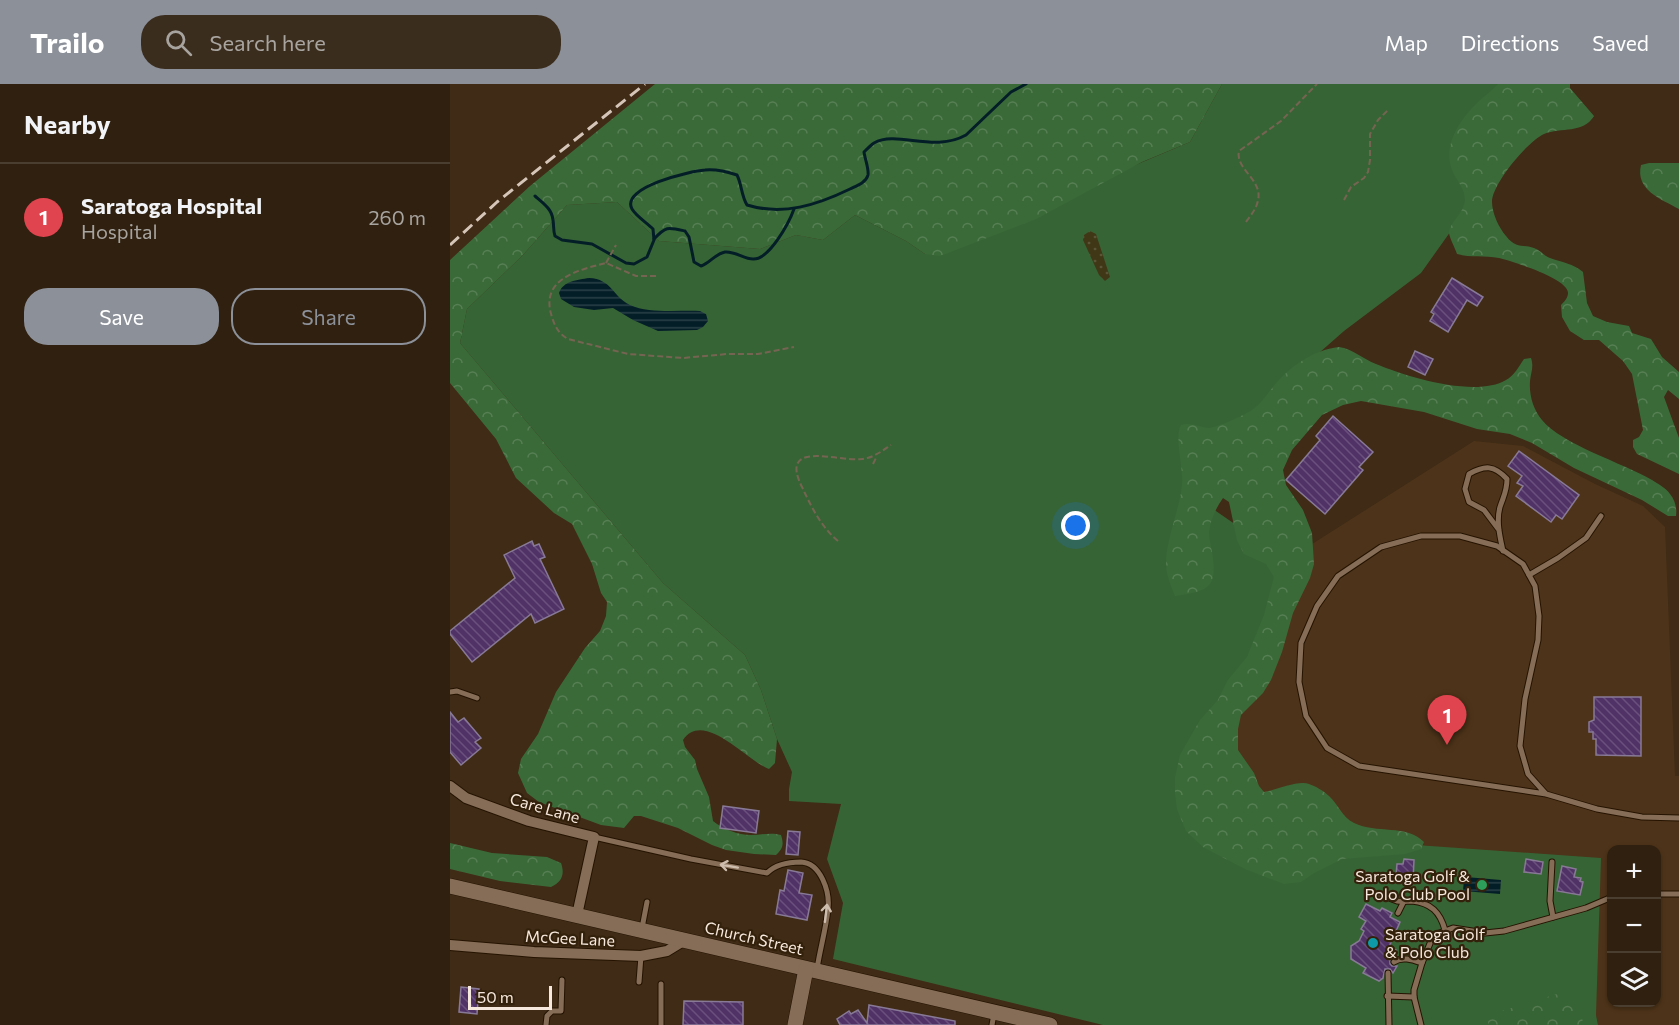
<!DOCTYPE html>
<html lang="en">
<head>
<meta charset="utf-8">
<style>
  body { margin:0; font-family:Commissioner,sans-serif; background:#3b2d1e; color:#f1f3f6 }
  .controls { position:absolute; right:18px; bottom:18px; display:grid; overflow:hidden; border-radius:12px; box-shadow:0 2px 4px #0004 }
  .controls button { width:54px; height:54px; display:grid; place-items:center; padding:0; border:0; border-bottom:2px solid #4a3e30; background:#2f2010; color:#f1f3f6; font:30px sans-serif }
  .scale { position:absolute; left:18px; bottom:15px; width:84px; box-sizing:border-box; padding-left:6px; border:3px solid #f6e8dc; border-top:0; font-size:16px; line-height:21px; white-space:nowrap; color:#f6e8dc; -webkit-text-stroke:4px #34210c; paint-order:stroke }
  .you { position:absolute; left:626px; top:442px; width:21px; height:21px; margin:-15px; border:4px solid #fff; border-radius:50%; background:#1a73e8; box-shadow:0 0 0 9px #1a73e833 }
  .badge { display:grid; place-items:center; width:39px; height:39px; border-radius:50%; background:#8c9099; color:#fff; font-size:20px; font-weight:700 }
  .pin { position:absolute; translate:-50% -50px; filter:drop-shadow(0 2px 3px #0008) }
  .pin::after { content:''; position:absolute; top:32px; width:21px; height:18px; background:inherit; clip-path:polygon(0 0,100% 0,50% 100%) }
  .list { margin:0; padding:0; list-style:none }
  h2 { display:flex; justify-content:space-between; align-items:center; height:78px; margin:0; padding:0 24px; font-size:26px }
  h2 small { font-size:20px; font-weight:400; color:#a7a39f }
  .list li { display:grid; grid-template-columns:39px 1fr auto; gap:18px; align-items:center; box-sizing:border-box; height:108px; padding:0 24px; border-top:2px solid #4a3e30 }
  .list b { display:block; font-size:22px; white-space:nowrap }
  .list p { margin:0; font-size:20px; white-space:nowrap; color:#a7a39f }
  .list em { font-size:20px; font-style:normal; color:#a7a39f }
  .actions { display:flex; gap:12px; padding:18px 24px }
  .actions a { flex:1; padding:14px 0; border:2px solid #8c9099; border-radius:24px; text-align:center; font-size:21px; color:#8c9099 }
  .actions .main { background:#8c9099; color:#fff }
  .icon { flex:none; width:33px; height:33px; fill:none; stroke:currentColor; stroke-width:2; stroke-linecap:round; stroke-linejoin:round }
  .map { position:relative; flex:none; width:1229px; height:941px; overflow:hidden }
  header { display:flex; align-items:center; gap:36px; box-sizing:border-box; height:84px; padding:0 30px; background:#8c9099; color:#fff }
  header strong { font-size:28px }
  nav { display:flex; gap:33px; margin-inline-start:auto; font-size:21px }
  .search { width:420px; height:54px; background:#3b2d1e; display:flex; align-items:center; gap:15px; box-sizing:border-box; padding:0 21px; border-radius:24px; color:#a7a39f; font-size:22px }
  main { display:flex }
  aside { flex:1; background:#2f2010 }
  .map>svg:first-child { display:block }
  .built { fill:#4d3319; fill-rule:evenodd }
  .green { fill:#376435 }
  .forest { fill:url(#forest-crowns) }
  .sand { fill:url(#sand-dots) }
  .park { fill:url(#park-crowns) }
  .water { fill:url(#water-rules) }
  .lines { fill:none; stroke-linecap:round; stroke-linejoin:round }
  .stream { stroke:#041e28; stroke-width:3 }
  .building { fill:url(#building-back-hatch); stroke:#887a96; stroke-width:1.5 }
  .lane-casing { stroke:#251301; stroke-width:7 }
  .street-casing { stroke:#251301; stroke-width:12 }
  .secondary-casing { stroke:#251301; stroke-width:16 }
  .path { stroke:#766452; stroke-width:2; stroke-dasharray:6 3; stroke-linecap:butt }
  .lane { stroke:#856d57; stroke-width:5 }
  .street { stroke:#856d57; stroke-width:10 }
  .secondary { stroke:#856d57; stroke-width:15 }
  .rail { stroke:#d6c6b9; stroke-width:3; stroke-dasharray:12 6; stroke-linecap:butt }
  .oneway { stroke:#cebdad }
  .leisure-dot { fill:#2e9e5b; stroke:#34210c; stroke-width:2 }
  .culture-dot { fill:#0f9aa8; stroke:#34210c; stroke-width:2 }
  .labels { text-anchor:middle; stroke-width:4.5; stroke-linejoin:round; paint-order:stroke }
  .street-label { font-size:16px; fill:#f6e8dc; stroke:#34210c }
  .poi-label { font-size:16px; fill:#f6e8dc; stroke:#34210c; text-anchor:end }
</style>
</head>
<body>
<header>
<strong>Trailo</strong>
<div class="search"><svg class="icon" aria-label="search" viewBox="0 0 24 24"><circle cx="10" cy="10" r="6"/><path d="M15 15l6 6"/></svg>Search here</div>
<nav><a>Map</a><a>Directions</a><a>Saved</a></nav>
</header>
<main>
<aside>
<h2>Nearby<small></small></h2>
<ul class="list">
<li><span class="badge" style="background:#e0444e">1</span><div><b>Saratoga Hospital</b><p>Hospital</p></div><em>260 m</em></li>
</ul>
<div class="actions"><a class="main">Save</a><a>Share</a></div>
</aside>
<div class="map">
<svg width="1229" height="941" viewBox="0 0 1229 941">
  <defs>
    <pattern id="forest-crowns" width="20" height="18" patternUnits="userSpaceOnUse" patternTransform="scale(1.5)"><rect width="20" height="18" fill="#3a6a38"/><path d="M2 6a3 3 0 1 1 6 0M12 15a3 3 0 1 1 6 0" fill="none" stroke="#577f54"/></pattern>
    <pattern id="sand-dots" width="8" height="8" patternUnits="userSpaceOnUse" patternTransform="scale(1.5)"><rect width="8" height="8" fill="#3f3716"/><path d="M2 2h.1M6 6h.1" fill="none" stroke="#5b5437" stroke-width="1.8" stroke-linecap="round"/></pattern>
    <pattern id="park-crowns" width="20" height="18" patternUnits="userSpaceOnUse" patternTransform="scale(1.5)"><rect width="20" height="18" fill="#376435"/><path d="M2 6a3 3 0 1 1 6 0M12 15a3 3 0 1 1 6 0" fill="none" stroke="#557a52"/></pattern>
    <pattern id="water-rules" width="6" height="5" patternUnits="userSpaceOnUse" patternTransform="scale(1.5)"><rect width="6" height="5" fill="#041e28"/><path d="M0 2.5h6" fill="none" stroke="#293f47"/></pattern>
    <pattern id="building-back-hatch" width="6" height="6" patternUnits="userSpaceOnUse" patternTransform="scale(1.5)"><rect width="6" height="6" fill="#503267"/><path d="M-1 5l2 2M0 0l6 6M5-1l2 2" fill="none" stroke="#6a507c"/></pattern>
  </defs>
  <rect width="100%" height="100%" fill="#3f2b16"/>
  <path class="built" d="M1024,357L1073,362L1145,400L1193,422L1215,443L1225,692H1229V941H1148L1146,931L881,755L783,723L773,638L837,476ZM1162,766H1206V918H1162Z"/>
  <polygon class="green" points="772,0 1060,0 1018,123 971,189 894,247 844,291 763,425 837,476 767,685 881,755 1151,774 1146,931 1148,941 653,941 383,875 393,819 377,775 391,720 339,717 339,705 342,688 327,655 311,606 295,571 213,499 10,259 17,225 73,171 117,121 167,118 209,157 310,165 346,151 373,156 405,131 456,157 475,170 740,58"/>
  <g class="forest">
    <path d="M205,0H772L740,58L692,78L586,135L490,172L475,170L456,157L405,131L373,156L346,151L310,165L209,157L167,118L117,121L73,171L17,225L10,259L213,499L295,571L311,606L327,655L325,679L319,685C298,678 254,625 233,656L235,663L245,676L247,685L259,713L263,737C273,745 288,751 301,751C311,751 321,748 331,751C334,760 333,765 326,771L304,770L276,766L262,761L228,744L191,732H184L174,744L151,741L89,718L77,709L68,689L71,675L88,650L106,608L135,564L150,547L156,532L157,518L151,509L142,480L122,440L104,429L66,394L46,355L0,299V176L80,102Z"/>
    <path d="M1048,0H1120V4L1144,32C1133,50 1111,43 1094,50C1078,57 1042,100 1042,118C1042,129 1049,144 1056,152C1066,165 1072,160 1084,164C1090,166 1094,172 1100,174C1111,178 1124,180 1133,188L1137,219L1143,232L1157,238L1179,242L1182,249L1201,255L1212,273L1229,288V315L1218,306L1214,313L1229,354V390L1187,370L1183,363V356L1189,353L1193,346L1182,290L1173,277L1149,256H1134L1120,247L1112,233L1111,221C1114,218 1118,214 1118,209C1119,195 1062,177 1049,174C1035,171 1021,174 1007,170C1005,164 1000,155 999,149C999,139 1014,130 1015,116C1015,103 1004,94 1001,83C994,58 1011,35 1028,18C1034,12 1042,7 1048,0Z"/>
    <path d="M1199,79H1229V125C1211,115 1185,106 1191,81Z"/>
    <path d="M889,263C903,265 913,275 926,280C957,293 1026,314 1056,296C1064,292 1069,282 1074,275L1081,274C1084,283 1081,288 1080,297C1079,311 1083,325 1092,336C1111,360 1173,379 1202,396C1208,400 1216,404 1220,410C1225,416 1227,424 1226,432H1218L1192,416L1124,384L1082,359L1060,350L1027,345L974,328L911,317L893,321L872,331L842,366L833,386L836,401L853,426L862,449L864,480L860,494L843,529L832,568L821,596L813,609L791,631L788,645V666L804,689L809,702L814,708C827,706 848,696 859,700C865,702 874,707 879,712C888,720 892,733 904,739C926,750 957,740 974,758L971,765L955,770L892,775L864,789L851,798L834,800L795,785L753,763L736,747L727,725L725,709V694L730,671L750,636L768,616L778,596L797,573L814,531L824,493L816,480L794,470L787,456L779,418L773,414C766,424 760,436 759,449C759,455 761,462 762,468C768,504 759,507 725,512C722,505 719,497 717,489C712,463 730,427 732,401C734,385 724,353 731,341C741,338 748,343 758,344C766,344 790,333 797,329C809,323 815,313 823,303C839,283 863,266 889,263Z"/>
    <path d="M0,759L42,769L97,773L111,779C115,790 112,798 101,803L50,797L0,785Z"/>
  </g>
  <polygon class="sand" points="640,147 646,150 660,193 655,197 649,191 633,156 634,151"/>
  <polygon class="park" points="1123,905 1134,941 1039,941 1036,932"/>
  <g class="water">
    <path d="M139,194C162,195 162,212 180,221C200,230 229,226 250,227L256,230L258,237L253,243L247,246L208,247L183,236L163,224L144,226L124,223L111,215L109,209C113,197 127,196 139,194Z"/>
    <polygon points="1016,793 1051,796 1050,810 1013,807 1014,795"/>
  </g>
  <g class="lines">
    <g class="stream">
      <path d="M85,112C93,119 102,125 103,136C104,142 103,146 105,152L112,156L142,160L176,179L184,180L197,173L204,156L203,145C197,139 186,132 182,125C170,103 241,87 255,86C265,85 278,88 287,91C292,101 291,111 297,121C333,132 367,121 400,105C406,102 416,99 418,91C419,85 415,75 414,68C417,65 421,61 424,59C447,46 484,69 516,51L561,8L576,0"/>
      <path d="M204,155C216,142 218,143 235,147L239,153L244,178L251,182C260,179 265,170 275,168C285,167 294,175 303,175C319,176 339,139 344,125"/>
    </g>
  </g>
  <g class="building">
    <polygon points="1002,194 1033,213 1027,222 1017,216 998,248 980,237 984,230 981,228"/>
    <polygon points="965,267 983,275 975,291 958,283"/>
    <polygon points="883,332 923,368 909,383 913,386 875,430 836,396 870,356 866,352"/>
    <polygon points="1069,367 1129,411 1112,435 1106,431 1101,438 1066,412 1073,402 1067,399 1072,392 1058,382"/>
    <polygon points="82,457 84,462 89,460 95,473 90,475 114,525 85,539 81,530 22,578 0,550 0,547 65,494 54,471"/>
    <polygon points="1144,613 1191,613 1191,672 1146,671 1146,655 1143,655 1143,648 1139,648 1139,638 1144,636"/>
    <polygon points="0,628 8,638 14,634 31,654 25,658 31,664 11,681 0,668"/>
    <polygon points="273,722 309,727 306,749 270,744"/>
    <polygon points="338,747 350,748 348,771 336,770"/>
    <polygon points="954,775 964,776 963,797 954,797 954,792 946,792 947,780 953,780"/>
    <polygon points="1076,775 1093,778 1091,790 1074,788"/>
    <polygon points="1112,782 1126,785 1124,793 1131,794 1130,797 1133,798 1130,811 1107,807"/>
    <polygon points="338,786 353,789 349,809 362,811 357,836 326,830 330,806 334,807"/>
    <polygon points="916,820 930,827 932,824 942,829 940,833 950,838 939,863 946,866 946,871 940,875 940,880 942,882 947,882 943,889 940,885 935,885 933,894 929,897 913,889 916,884 901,875 901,862 909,857 914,847 911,845 916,837 909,833"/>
    <polygon points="11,903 29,905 27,930 9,928"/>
    <polygon points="234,917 293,918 293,941 233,941"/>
    <polygon points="419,921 505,937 505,941 390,941 387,935 399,927 401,930 408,926 417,939"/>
  </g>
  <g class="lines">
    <defs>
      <g id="lane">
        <path d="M1049,446L1034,426L1019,418L1015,405L1019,390C1035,381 1044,381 1057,395C1057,407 1054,411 1050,423C1046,437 1050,453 1053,467"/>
        <polyline points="1079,491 1108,474 1136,454 1151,432"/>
        <polyline points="0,608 7,607 27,614"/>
        <polyline points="1096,710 1078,690 1070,662 1075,615 1088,556 1089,532 1085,502 1073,480 1047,462 1010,452 971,452 931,463 888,492 867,522 851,559 849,598 856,632 877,664 909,682 1096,710 1147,725 1192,733 1229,734"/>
        <path d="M144,753L241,775L317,789C326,780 338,778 351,778C371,779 380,808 378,825C376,845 370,865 367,885"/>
        <polyline points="1102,778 1100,817 1103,833"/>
        <path d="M924,810C933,811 939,814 947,817C952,818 957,817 962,817C981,819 990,828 995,846"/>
        <polyline points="1206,810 1229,810"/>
        <polyline points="948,829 954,817"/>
        <polyline points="192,844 197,818"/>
        <path d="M944,878C952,872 963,876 972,879"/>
        <polyline points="938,889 939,941"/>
        <polyline points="189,898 191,872"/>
        <polyline points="937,912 964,913"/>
        <polyline points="96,941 97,932 102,927 111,927 112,896"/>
        <polyline points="211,941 211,900"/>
        <polyline points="542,941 544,930"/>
        <polyline points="971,941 964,913 964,906 972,879 981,857 987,850 1003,844 1035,849 1054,847 1136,824 1162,813"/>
      </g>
      <g id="street">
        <polyline points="0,702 16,714 79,737 144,753 127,831"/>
        <polyline points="0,861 84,868 191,872 217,867 235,856"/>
      </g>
      <g id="secondary">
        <polyline points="0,802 600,941"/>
        <polyline points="345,941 356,885"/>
      </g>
    </defs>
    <use href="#lane" class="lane-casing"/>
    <use href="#street" class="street-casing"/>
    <use href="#secondary" class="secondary-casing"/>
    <g class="path">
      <polyline points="894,116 901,103 914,94 918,88 920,76 920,50 928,36 939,25"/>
      <path d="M796,138C801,131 807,124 808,116C813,96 785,85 789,67L831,37L867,0"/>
      <polyline points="156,179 166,161"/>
      <path d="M206,192H186L156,179C128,186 89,195 102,233C105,243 109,250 118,255L178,270L233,274L277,270H308L344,263"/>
      <polyline points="423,380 427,372"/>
      <path d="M388,457C371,443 361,422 352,403C328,355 388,378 412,375C423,374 432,367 441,361"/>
    </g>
    <use href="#lane" class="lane"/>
    <use href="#street" class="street"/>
    <use href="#secondary" class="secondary"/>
    <polyline class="rail" points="0,161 47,118 195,0"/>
  </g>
  <defs><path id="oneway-shaft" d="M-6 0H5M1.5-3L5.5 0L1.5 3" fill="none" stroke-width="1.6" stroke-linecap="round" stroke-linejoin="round" transform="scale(1.5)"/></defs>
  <g class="oneway">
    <use href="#oneway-shaft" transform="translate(279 782) rotate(-170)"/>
    <use href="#oneway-shaft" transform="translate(376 829) rotate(-83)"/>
  </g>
  <circle class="leisure-dot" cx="1032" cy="801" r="6"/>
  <circle class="culture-dot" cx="923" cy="859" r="6"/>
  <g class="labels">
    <g class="street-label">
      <text transform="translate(95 724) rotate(16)" y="6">Care Lane</text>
      <text transform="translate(120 854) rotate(3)" y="6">McGee Lane</text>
      <text transform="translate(304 854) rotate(13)" y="6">Church Street</text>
    </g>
    <g class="poi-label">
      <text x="1020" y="798">Saratoga Golf &amp;<tspan x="1020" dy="18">Polo Club Pool</tspan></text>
      <text x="935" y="856" text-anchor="start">Saratoga Golf<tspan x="935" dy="18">&amp; Polo Club</tspan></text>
    </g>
  </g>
</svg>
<div class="controls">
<button>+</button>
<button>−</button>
<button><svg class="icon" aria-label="layers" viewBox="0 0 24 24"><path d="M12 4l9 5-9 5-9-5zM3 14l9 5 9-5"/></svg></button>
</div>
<div class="scale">50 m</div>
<div class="you"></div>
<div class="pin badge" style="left:997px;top:661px;background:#e0444e">1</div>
</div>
</main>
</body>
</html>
